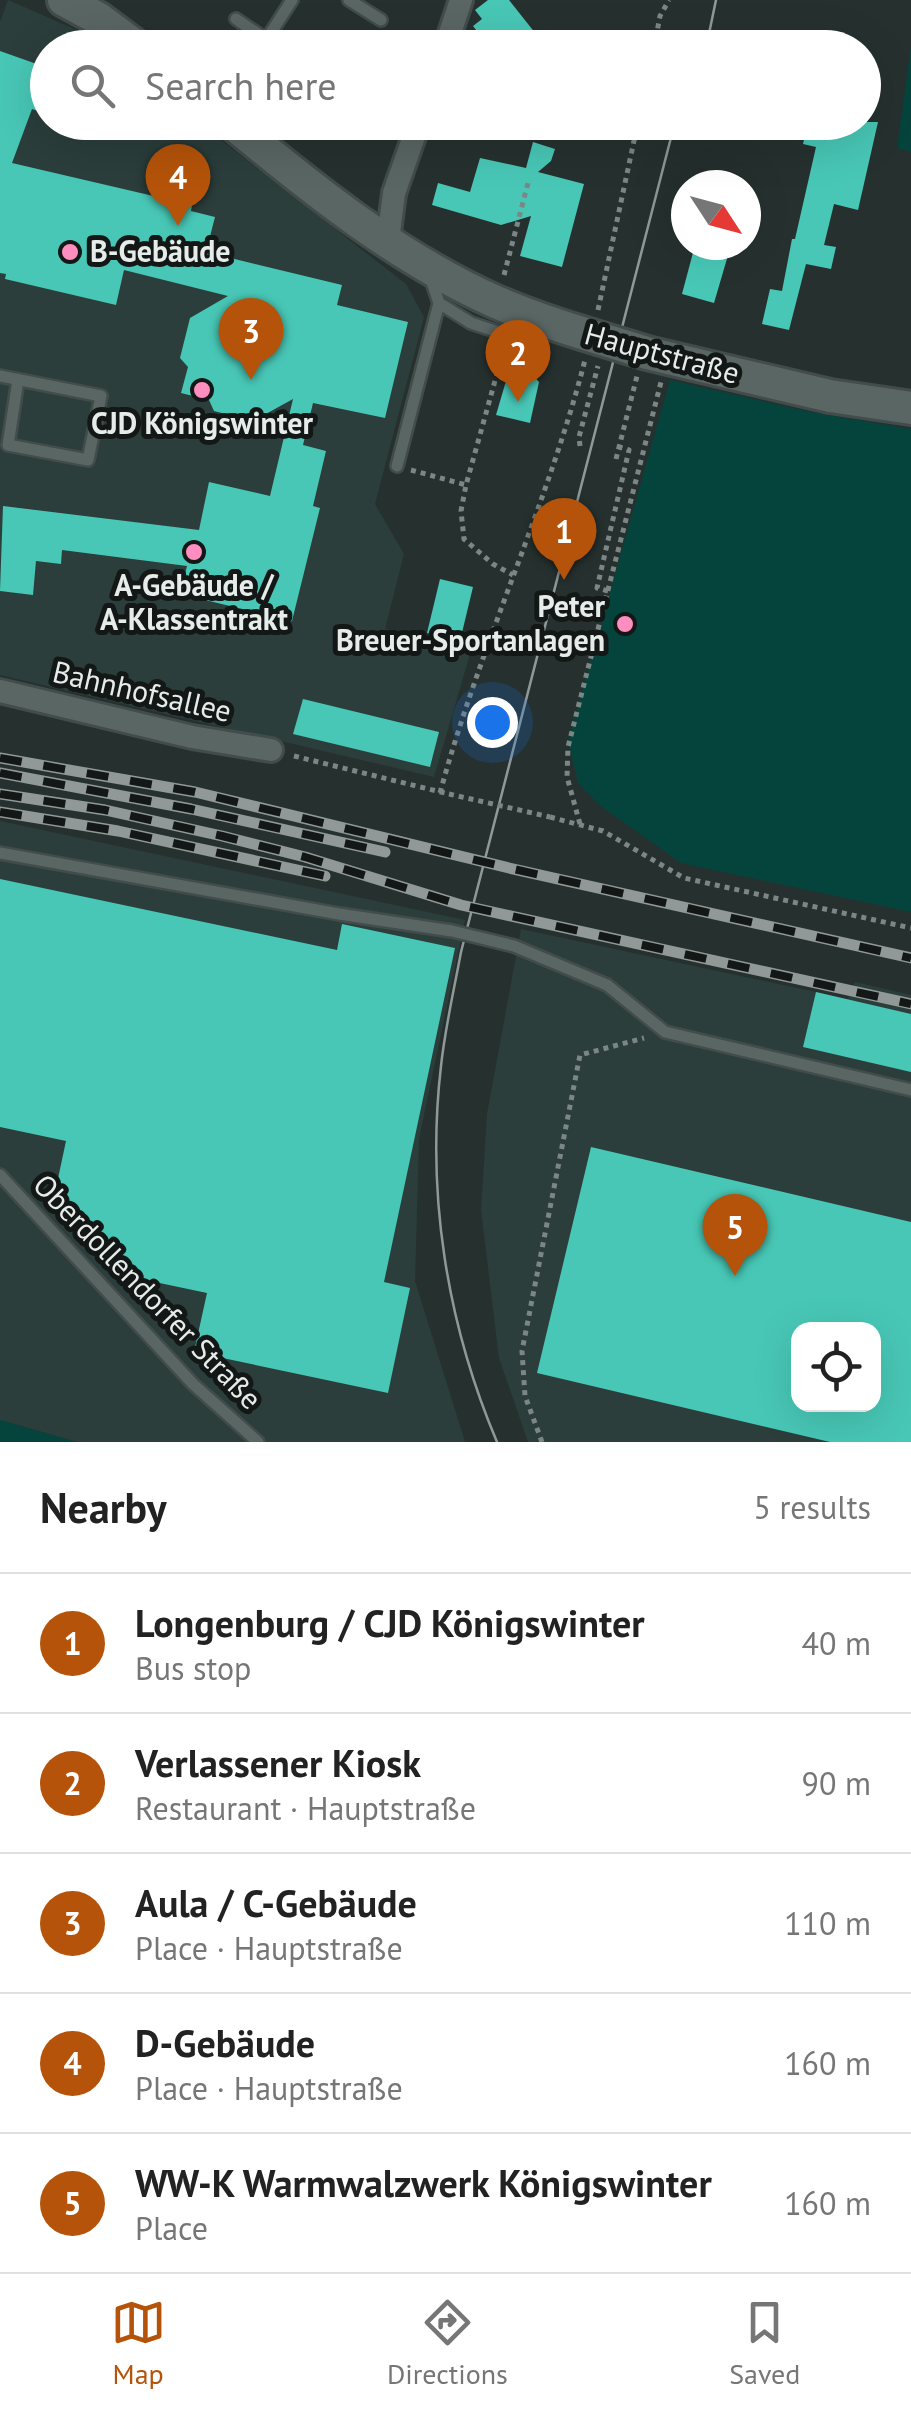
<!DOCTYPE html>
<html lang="en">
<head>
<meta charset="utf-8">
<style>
  body { margin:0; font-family:"PT Sans",sans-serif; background:#f6f6f6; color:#222 }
  .controls { position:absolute; right:30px; bottom:30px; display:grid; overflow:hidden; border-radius:20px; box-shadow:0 10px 40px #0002 }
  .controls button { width:90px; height:90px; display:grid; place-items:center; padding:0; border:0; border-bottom:2px solid #e0e0e0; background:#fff; color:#222; font:50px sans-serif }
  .compass { position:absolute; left:671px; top:170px; width:90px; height:90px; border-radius:50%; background:#fff; box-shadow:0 10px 40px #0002; rotate:126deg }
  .you { position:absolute; left:492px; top:722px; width:35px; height:35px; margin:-25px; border:8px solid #fff; border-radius:50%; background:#1a73e8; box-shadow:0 0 0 15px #1a73e833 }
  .badge { display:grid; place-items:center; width:65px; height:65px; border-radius:50%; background:#b45309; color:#fff; font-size:32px; font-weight:700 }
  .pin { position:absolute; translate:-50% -82px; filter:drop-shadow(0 2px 5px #0008) }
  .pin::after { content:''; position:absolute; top:52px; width:35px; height:30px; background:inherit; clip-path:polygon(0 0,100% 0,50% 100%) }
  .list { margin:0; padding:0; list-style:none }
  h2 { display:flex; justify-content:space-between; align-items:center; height:130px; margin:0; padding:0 40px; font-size:42px }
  h2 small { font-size:32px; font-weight:400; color:#767676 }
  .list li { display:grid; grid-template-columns:65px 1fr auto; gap:30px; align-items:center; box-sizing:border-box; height:140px; padding:0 40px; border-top:2px solid #e0e0e0 }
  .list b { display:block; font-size:38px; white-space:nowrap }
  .list p { margin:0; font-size:32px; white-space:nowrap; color:#767676 }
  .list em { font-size:32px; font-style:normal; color:#767676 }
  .icon { flex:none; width:55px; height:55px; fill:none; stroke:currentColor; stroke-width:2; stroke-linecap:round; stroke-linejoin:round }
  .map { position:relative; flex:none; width:911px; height:1442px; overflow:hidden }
  .search { position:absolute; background:#fff; box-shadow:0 10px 40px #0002; left:30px; right:30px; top:30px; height:110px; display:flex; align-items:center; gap:25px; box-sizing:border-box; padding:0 35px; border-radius:55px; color:#767676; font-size:38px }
  .sheet { height:830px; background:#fff }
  nav { display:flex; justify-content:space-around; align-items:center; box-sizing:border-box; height:140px; border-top:2px solid #e0e0e0; background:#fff; font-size:28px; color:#767676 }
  nav a { display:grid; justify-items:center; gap:5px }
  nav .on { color:#b45309 }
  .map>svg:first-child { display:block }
  .built { fill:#2b3e3b; fill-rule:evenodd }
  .green { fill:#05443d }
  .building { fill:#48c7b6; fill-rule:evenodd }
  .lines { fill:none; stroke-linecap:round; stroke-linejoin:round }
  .service-casing { stroke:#424c4a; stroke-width:16 }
  .minor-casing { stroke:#424c4a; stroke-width:28 }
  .secondary-casing { stroke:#424c4a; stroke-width:38 }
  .path { stroke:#7c8684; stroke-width:5; stroke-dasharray:5 5; stroke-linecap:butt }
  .service { stroke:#5a6664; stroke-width:11 }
  .minor { stroke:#5a6664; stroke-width:22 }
  .secondary { stroke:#5a6664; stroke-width:32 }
  .tram { stroke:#909997; stroke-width:2.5 }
  .rail-casing { stroke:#909997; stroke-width:11 }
  .rail { stroke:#131817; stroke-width:8; stroke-dasharray:22; stroke-linecap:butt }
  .service-bridge-casing { stroke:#424c4a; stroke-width:16; stroke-linecap:butt }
  .secondary-bridge-casing { stroke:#424c4a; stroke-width:38; stroke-linecap:butt }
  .path-bridge { stroke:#7c8684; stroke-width:5; stroke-dasharray:5 5; stroke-linecap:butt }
  .service-bridge { stroke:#5a6664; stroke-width:11 }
  .secondary-bridge { stroke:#5a6664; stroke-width:32 }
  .poi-dot { fill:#fd8ebf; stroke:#131817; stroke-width:4 }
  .labels { text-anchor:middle; stroke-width:10; stroke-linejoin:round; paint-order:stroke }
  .poi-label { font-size:30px; font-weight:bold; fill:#e5ecea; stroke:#131817 }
  .street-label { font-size:30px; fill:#e5ecea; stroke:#131817 }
</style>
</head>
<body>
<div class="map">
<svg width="911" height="1442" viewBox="0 0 911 1442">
  <rect width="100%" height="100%" fill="#26312f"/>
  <g class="built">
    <polygon points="8,0 88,35 104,47 48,48 48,122 199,123 406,284 424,317 375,504 404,554 385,629 470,654 434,777 0,675 0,22"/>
    <polygon points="0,821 465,920 419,1139 415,1281 465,1442 77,1442 0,1420"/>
    <path d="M521,929L848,999L855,982L911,995V1442H528L499,1358L481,1210L487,1114ZM798,1330H874V1404H798Z"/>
  </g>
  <g class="green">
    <polygon points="911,45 911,152 897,148"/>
    <polygon points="670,380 810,412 911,429 911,912 681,863 599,805 578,783 568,741"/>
    <polygon points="0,1420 77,1442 0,1442"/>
  </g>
  <g class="building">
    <polygon points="488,0 509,0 547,48 490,48 473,26 482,19 475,10"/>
    <polygon points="0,51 48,68 48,114 32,109 12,163 192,205 191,211 215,217 206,252 342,285 337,305 408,322 385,418 313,403 303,445 326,451 313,506 320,508 292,621 180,594 187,566 62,550 61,564 36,561 33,595 0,591 3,506 199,530 209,482 270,496 293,399 253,421 214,411 209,400 181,393 188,367 180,358 190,318 228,296 124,270 116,305 5,279 6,274 0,273"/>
    <polygon points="808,122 878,122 858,210 834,204 824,245 836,247 831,269 806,264 789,330 762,324 770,289 782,291 792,239 795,239 816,147 803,144"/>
    <polygon points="533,142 555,149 551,161 538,172 584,184 562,267 520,256 531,216 501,225 432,205 438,183 470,192 480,158 526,168"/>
    <polygon points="695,245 731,245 714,303 682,294"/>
    <polygon points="517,370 531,373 539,382 530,423 496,415 506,381"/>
    <polygon points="440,579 473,587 460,641 427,633"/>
    <polygon points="303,699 439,732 430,767 293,734"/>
    <polygon points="0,879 337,950 342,924 455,948 384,1282 410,1288 388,1393 194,1352 207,1293 112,1273 53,1202 66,1141 0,1127"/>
    <polygon points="816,992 911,1014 911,1072 803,1047"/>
    <path d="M591,1147L911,1222V1442H830L537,1373ZM798,1330H874V1404H798Z"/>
  </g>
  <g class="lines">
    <defs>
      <g id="service">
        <polyline points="349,0 381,20"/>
        <polyline points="236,19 267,40"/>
        <polyline points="261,48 292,0"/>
        <polyline points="319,122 330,132"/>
        <polyline points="431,279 439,303 471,323 510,336 535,325"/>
        <polyline points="0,376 101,396 88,460 8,445 18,380"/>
        <polyline points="397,466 439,303"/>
        <polyline points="0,853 339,914 452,931"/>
        <polyline points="514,946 607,985 665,1032 911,1090"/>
        <polyline points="0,1175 193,1384 258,1442"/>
      </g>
      <g id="minor">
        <polyline points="445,48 461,0"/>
        <polyline points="388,240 394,193 419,122"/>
        <polyline points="0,691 192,737 271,750"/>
      </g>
      <g id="secondary">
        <polyline points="64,0 99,19 138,48"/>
        <path d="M231,122C313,190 399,259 496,302C524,314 553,324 582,333"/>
        <polyline points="647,353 830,396 911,408"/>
      </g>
    </defs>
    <use href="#service" class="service-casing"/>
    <use href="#minor" class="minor-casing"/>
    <use href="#secondary" class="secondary-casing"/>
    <g class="path">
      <polyline points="473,37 482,48"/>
      <polyline points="654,48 660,16 669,0"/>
      <polyline points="542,122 546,128"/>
      <polyline points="504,275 528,183"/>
      <polyline points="598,310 638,122"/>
      <polyline points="503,352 466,485 461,511 464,539 493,564 513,575"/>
      <polyline points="580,446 579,437 598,366"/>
      <polyline points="616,459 637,376"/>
      <polyline points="411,470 466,485"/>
      <polyline points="608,591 597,588 629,450 619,447"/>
      <polyline points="294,756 449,794"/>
      <path d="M440,793C480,645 547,507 585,360"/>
      <polyline points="550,817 603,831 684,878 911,928"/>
      <polyline points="580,824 567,777 568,747 661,382"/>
      <polyline points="542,1442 525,1396 522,1351 580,1055 644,1038"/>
    </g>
    <use href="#service" class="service"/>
    <use href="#minor" class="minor"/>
    <use href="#secondary" class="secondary"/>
    <g class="tram">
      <polyline points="706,48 716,0"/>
      <path d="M497,1442C447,1324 426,1194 441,1066C445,1028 454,990 461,952L675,122"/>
    </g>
    <defs>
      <g id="rail">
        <polyline points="0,758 195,792 509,868 911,958"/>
        <polyline points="0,773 191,809 385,852"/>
        <polyline points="0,794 105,810 222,836 305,857 461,905 911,1004"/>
        <polyline points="0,812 118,831 325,876"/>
      </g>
    </defs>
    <use href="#rail" class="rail-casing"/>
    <use href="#rail" class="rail"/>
    <defs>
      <polyline id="service-bridge" points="452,931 514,946"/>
      <polyline id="secondary-bridge" points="582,333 647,353"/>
    </defs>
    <use href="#service-bridge" class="service-bridge-casing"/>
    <use href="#secondary-bridge" class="secondary-bridge-casing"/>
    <polyline class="path-bridge" points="449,794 550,817"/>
    <use href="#service-bridge" class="service-bridge"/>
    <use href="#secondary-bridge" class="secondary-bridge"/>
  </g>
  <g class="poi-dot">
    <circle cx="70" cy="252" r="10"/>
    <circle cx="202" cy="390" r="10"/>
    <circle cx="194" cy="552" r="10"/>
    <circle cx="625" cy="624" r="10"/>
  </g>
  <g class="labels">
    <g class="poi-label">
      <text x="90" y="262" text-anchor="start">B-Gebäude</text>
      <text x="202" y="434">CJD Königswinter</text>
      <text x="194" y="596">A-Gebäude /<tspan x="194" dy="34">A-Klassentrakt</tspan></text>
      <text x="605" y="617" text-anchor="end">Peter<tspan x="605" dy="34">Breuer-Sportanlagen</tspan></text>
    </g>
    <g class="street-label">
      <text transform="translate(662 354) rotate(15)" y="10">Hauptstraße</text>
      <text transform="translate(142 692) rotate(13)" y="10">Bahnhofsallee</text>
      <text transform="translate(147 1292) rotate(46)" y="10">Oberdollendorfer Straße</text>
    </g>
  </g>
</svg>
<div class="controls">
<button><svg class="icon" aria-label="locate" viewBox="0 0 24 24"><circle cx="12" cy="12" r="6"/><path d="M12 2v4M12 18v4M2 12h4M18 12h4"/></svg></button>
</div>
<svg class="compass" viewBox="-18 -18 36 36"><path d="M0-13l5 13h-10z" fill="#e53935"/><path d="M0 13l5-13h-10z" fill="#767676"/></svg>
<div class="you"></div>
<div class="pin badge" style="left:564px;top:580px">1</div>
<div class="pin badge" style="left:518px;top:402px">2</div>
<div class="pin badge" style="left:251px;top:380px">3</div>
<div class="pin badge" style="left:178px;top:226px">4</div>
<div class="pin badge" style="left:735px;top:1276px">5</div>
<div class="search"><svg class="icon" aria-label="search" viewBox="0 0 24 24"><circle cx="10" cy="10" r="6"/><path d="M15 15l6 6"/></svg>Search here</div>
</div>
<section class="sheet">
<h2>Nearby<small>5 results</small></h2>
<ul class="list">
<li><span class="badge">1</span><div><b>Longenburg / CJD Königswinter</b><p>Bus stop</p></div><em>40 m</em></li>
<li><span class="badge">2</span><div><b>Verlassener Kiosk</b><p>Restaurant · Hauptstraße</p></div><em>90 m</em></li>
<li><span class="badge">3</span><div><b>Aula / C-Gebäude</b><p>Place · Hauptstraße</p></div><em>110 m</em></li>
<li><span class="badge">4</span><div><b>D-Gebäude</b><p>Place · Hauptstraße</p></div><em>160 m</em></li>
<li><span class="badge">5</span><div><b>WW-K Warmwalzwerk Königswinter</b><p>Place</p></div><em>160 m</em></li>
</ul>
</section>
<nav>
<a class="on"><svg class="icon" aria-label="map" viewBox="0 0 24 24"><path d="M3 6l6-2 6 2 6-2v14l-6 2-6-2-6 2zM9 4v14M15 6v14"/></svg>Map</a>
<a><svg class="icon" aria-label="directions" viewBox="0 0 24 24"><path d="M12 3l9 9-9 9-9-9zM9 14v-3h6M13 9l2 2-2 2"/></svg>Directions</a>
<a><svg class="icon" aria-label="saved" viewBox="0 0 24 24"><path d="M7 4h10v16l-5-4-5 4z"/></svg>Saved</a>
</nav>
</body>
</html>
